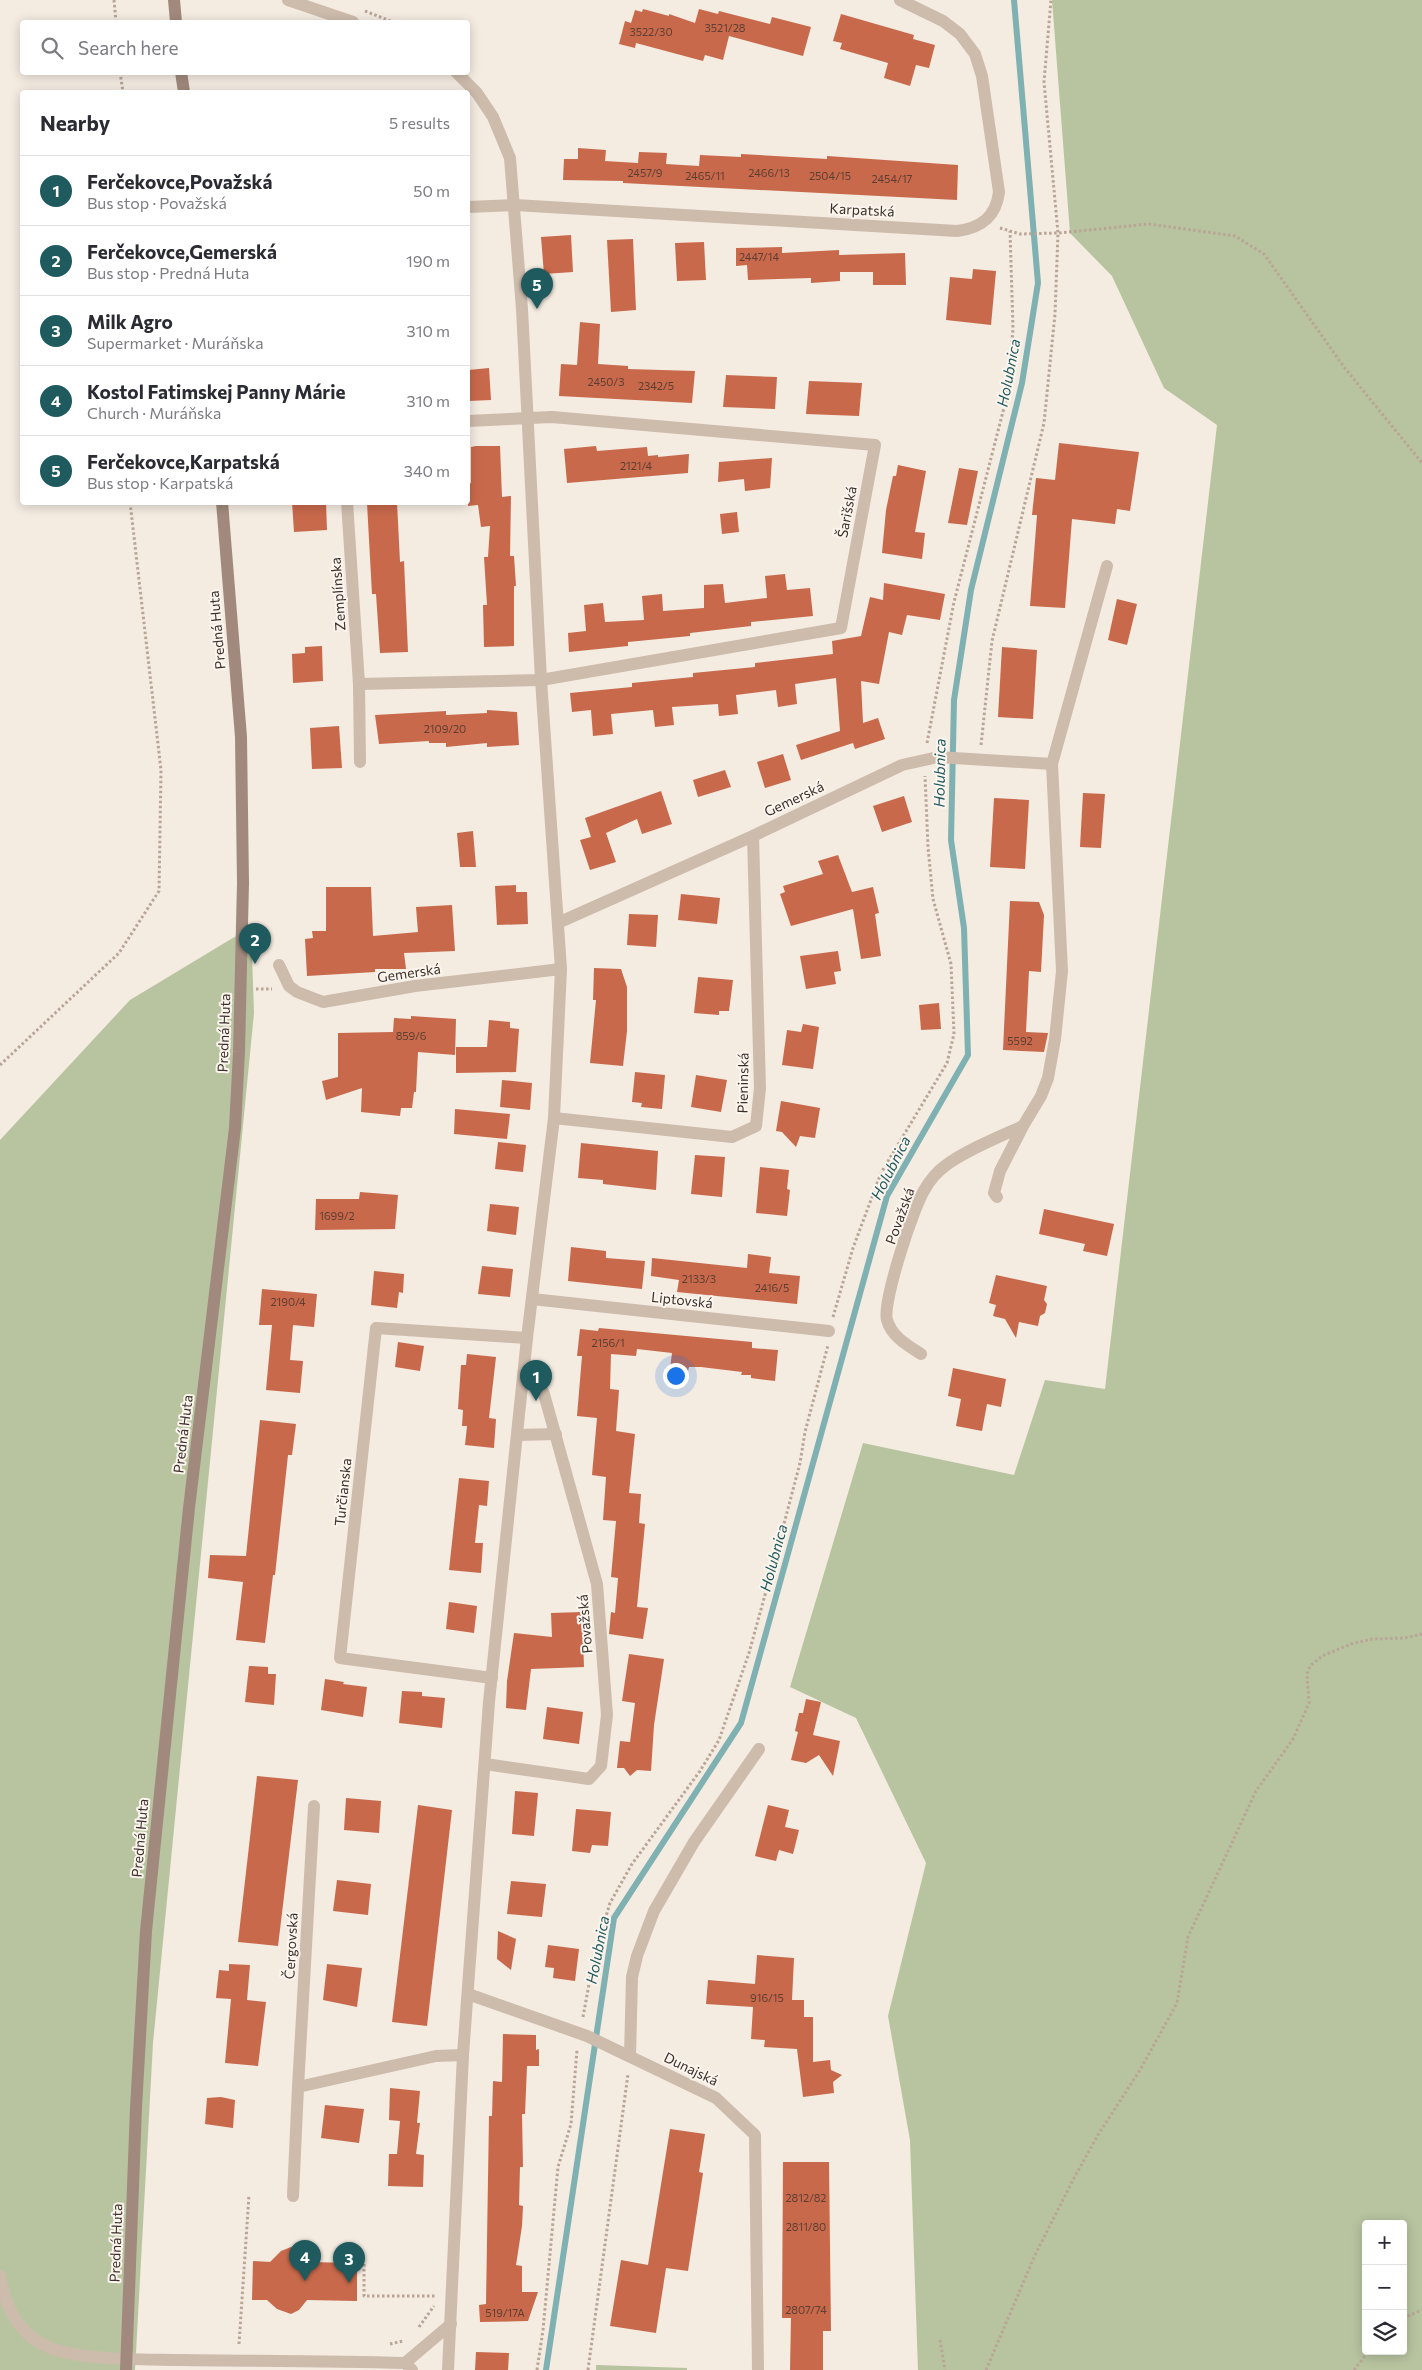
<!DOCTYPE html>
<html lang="en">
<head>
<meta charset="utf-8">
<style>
  body { margin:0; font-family:Commissioner,sans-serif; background:#f2f2f3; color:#2b2b33 }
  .controls { position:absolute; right:15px; bottom:15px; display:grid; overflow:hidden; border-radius:5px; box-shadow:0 2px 12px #0003 }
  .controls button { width:45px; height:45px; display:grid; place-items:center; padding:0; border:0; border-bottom:1px solid #e1e1e2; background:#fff; color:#2b2b33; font:25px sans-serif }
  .you { position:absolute; left:675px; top:1375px; width:18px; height:18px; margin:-12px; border:4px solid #fff; border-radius:50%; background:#1a73e8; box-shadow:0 0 0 8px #1a73e833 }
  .badge { display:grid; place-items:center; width:32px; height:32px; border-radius:50%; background:#1f5a5e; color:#fff; font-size:16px; font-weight:700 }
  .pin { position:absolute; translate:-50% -41px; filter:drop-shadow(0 1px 2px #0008) }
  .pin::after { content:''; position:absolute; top:26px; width:18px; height:15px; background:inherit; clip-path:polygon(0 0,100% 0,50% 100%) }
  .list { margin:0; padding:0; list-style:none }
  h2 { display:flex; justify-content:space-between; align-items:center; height:65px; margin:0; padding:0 20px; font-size:21px }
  h2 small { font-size:16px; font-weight:400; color:#7c7c81 }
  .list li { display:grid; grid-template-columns:32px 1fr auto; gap:15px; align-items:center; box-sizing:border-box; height:70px; padding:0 20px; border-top:1px solid #e1e1e2 }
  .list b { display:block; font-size:19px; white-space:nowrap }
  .list p { margin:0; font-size:16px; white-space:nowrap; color:#7c7c81 }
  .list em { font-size:16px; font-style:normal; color:#7c7c81 }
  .icon { flex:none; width:28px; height:28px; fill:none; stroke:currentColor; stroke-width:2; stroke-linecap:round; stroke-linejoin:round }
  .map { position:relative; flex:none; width:1422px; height:2370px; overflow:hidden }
  .search { position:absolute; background:#fff; box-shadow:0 2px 12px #0003; left:20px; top:20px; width:450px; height:55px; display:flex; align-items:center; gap:12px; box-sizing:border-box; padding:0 18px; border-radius:5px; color:#7c7c81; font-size:19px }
  .panel { position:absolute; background:#fff; box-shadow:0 2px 12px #0003; left:20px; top:90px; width:450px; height:415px; border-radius:5px }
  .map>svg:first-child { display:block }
  .green { fill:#b8c4a0; fill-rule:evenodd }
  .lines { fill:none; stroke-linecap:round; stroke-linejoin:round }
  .stream { stroke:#7fb0b2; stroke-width:6 }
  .building { fill:#c8694b }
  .path { stroke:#b9a596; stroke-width:3; stroke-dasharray:2.5 2.5; stroke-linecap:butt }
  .minor { stroke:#cdbbac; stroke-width:12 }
  .secondary { stroke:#a18a7d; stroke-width:12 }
  .labels { text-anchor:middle; stroke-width:4; stroke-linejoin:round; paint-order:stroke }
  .number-label { font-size:11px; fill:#5e3e33 }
  .street-label { font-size:14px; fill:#3b302b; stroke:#fbf5ee }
  .water-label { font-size:15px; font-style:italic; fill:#1f5a5e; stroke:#fbf5ee }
</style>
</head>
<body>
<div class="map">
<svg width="1422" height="2370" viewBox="0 0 1422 2370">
  <rect width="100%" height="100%" fill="#f4ebe1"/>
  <g class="green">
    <path d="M1052,0H1422V2370H918L910,2140L888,2016L926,1863L856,1718L790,1687L863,1443L1014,1475L1045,1380L1105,1389L1217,425L1164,388L1112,276L1070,233ZM1366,2224H1403V2351H1366Z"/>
    <polygon points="251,927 254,1013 153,2043 135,2370 0,2370 0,1140 130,1000"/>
    <polygon points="596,2365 687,2368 687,2370 596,2370"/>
  </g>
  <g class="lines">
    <polyline class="stream" points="546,2370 614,1918 741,1723 887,1196 968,1055 964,928 951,840 954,700 971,590 1022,383 1038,283 1014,0"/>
  </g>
  <g class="building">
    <polygon points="643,9 669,16 669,14 695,23 699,9 718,14 719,11 770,24 772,17 811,27 803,56 729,36 723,60 705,55 703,61 636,43 635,48 619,44 625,21 631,23 635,10 642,12"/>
    <polygon points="841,14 914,35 913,39 935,45 929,68 916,65 910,86 884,78 888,63 840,49 842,43 833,41"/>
    <polygon points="578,148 606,150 605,161 638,163 639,152 667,153 666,164 699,166 700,155 741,157 741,154 827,159 827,156 958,165 957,200 623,183 623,181 563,180 564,159 578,159"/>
    <polygon points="571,235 573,272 544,274 541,237"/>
    <polygon points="633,239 636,310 611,312 607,240"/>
    <polygon points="704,242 706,280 677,281 675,243"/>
    <polygon points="782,247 782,253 839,250 839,255 905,253 906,285 873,285 873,272 840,272 840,281 811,283 811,278 748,280 747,265 736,266 736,248"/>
    <polygon points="973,269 996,271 991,325 946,320 950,277 972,279"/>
    <polygon points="580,322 600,324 598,364 628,366 628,369 695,371 692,403 559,396 561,364 577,365"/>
    <polygon points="489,368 491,400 468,401 468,370"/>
    <polygon points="726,375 777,377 775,409 723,407"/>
    <polygon points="809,381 862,383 859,416 806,414"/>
    <polygon points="1059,443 1139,452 1130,511 1117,509 1115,524 1072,519 1065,608 1030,606 1037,515 1032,515 1036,478 1055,480"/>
    <polygon points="476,446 500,446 502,497 511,496 510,556 514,556 516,586 514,586 514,646 484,647 483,605 487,605 484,557 488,557 490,526 481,527 478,505 468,506 468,484 471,483 471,447"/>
    <polygon points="596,446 597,451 647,447 648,456 658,455 658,457 689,454 688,473 567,483 564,449"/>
    <polygon points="772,458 770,488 745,491 744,479 718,482 719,462"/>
    <polygon points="898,465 926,471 915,532 925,533 922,559 882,553 886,510 893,476 896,476"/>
    <polygon points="959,468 978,471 967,525 948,523"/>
    <polygon points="292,502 326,502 327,530 294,532"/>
    <polygon points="397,502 400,562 404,561 408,652 380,653 376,594 372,594 367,503"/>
    <polygon points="737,512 739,532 722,534 720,514"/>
    <polygon points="785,574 787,590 810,588 813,616 751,622 751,626 690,633 690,636 628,642 628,646 569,652 568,633 586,631 584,605 603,603 605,622 644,620 642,596 662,594 663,611 704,608 704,585 723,584 725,603 767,598 765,576"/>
    <polygon points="884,583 945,594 940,620 907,615 902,635 889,632 879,684 861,681 863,723 878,718 885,739 855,749 853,743 801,760 796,745 840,731 836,678 795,684 797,704 778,707 776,690 736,695 738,714 719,716 718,704 672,707 674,725 655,727 653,710 611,714 613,734 593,736 591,710 572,712 570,693 632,687 632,683 693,677 693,673 755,667 755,663 833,654 832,641 861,636 870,597 883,600"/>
    <polygon points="1117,599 1137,604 1127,645 1108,640"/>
    <polygon points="322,646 323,681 293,683 292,654 305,653 305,647"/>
    <polygon points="1002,647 1037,650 1033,719 998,717"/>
    <polygon points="487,710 517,712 519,745 487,747 487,743 446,747 446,743 429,743 429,741 379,744 375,715 446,711 446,715 487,713"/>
    <polygon points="339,726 342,768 312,769 310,728"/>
    <polygon points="783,754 791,780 765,788 757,762"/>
    <polygon points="725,770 731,787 698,797 693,780"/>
    <polygon points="661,791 672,824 642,834 637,819 606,833 616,862 590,870 580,840 591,837 585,818"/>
    <polygon points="1083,793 1105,794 1101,848 1080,847"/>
    <polygon points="904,796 912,822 882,832 873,806"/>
    <polygon points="994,798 1029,800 1025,869 990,867"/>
    <polygon points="473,831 476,867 460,867 457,833"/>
    <polygon points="838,855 852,892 873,887 879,913 875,914 881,956 861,959 853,909 791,926 780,894 785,892 783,886 823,874 818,861"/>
    <polygon points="516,885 516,892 527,892 528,924 497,925 495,886"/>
    <polygon points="326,887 371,887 373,936 418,932 416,907 452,905 455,951 404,953 406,969 375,969 375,972 307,976 305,939 313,938 312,931 326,931"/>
    <polygon points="681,894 720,898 717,924 678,920"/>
    <polygon points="1010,901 1039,902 1044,915 1041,972 1029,971 1026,1032 1048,1033 1044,1052 1003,1050"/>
    <polygon points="629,914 658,915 656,947 627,945"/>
    <polygon points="838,951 841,971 834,972 836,984 806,989 800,956"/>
    <polygon points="594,968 621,969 627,987 627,1031 623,1066 590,1063 596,1000 593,1000"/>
    <polygon points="698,977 733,980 729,1011 719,1011 719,1015 694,1013"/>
    <polygon points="939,1003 941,1029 921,1030 919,1005"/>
    <polygon points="411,1016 456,1019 455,1055 418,1052 416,1092 414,1092 412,1108 401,1108 400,1116 361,1112 362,1088 326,1100 322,1081 338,1077 338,1033 393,1032 394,1018 411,1019"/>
    <polygon points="489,1020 510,1022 510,1028 519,1029 516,1072 456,1073 456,1047 487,1047"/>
    <polygon points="803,1024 819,1027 813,1069 782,1065 787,1030 801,1032"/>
    <polygon points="635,1072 665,1075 662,1109 641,1107 642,1103 632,1102"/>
    <polygon points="696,1075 727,1080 721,1112 691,1107"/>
    <polygon points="502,1080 532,1083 530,1110 500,1107"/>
    <polygon points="781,1101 820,1108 815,1138 800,1136 796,1147 782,1132 776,1131"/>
    <polygon points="455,1109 510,1114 507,1139 454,1134"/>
    <polygon points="498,1142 526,1145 523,1172 495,1169"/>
    <polygon points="581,1143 658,1151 656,1190 603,1184 603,1180 578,1178"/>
    <polygon points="695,1155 725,1157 722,1197 691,1194"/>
    <polygon points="760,1167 789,1170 787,1189 790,1190 787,1216 756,1213"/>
    <polygon points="360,1192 398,1195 395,1229 315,1230 316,1199 359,1199"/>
    <polygon points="490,1204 519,1207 516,1235 487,1231"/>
    <polygon points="1044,1209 1114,1224 1107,1256 1083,1251 1085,1244 1039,1234"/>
    <polygon points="571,1247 606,1251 606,1258 645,1261 642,1289 568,1281"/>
    <polygon points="748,1254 771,1257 769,1273 800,1276 797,1304 677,1292 679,1280 651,1276 652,1258 747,1268"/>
    <polygon points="482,1266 513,1269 510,1297 478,1294"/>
    <polygon points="374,1271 404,1274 403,1293 399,1292 397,1308 371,1305"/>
    <polygon points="996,1275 1047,1286 1044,1300 1047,1304 1045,1313 1040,1316 1038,1326 1019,1322 1016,1338 1005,1319 993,1316 996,1305 989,1303"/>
    <polygon points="262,1289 317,1294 314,1327 293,1325 290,1360 303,1361 300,1393 266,1390 272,1325 259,1325"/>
    <polygon points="599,1328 752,1342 752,1348 778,1350 775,1381 751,1378 751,1375 741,1375 742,1372 701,1367 689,1367 688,1371 670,1369 672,1353 637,1349 636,1356 611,1354 610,1389 619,1390 616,1431 635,1434 629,1493 641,1494 639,1523 645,1524 637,1607 648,1608 643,1639 609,1634 611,1612 615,1613 618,1578 611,1577 616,1521 603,1520 606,1477 592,1475 597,1418 577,1416 582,1356 577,1356 580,1329 598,1331"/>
    <polygon points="398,1342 424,1346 420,1371 395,1367"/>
    <polygon points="467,1354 496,1357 489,1418 496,1419 494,1448 465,1445 467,1426 462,1426 463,1410 458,1409 461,1365 466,1365"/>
    <polygon points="953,1368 1006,1379 1001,1407 987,1404 982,1431 956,1426 961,1399 948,1396"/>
    <polygon points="260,1420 296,1424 292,1455 288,1455 275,1575 273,1575 265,1643 236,1640 243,1582 208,1578 210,1555 246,1556"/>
    <polygon points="459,1478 489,1481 487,1506 479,1505 475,1543 483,1543 481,1573 449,1570"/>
    <polygon points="449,1602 477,1606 474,1633 446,1629"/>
    <polygon points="582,1612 584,1667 531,1669 526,1710 506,1708 507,1681 514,1633 552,1637 551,1613"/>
    <polygon points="629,1654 664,1659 654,1725 651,1771 637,1770 630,1776 624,1768 617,1768 620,1741 630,1742 635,1703 622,1701"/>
    <polygon points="249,1666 268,1667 268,1674 276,1674 274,1705 245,1702"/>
    <polygon points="325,1679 344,1682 343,1684 367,1687 363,1717 321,1710"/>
    <polygon points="402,1691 422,1692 422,1696 445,1698 442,1728 399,1723"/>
    <polygon points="806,1699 821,1702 813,1735 840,1741 833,1776 819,1755 806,1763 791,1760 798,1732 795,1731 799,1713 803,1713"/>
    <polygon points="547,1707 583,1712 579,1744 543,1739"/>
    <polygon points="257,1776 298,1780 278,1946 238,1942"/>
    <polygon points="515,1791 538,1793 534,1836 512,1834"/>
    <polygon points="346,1798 381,1801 379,1833 344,1830"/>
    <polygon points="418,1805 452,1810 427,2026 392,2022"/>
    <polygon points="768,1805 789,1810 785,1827 799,1830 793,1854 779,1850 776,1861 755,1856"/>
    <polygon points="576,1809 611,1812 608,1846 592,1845 590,1853 572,1851"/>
    <polygon points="337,1880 371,1884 368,1915 333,1911"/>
    <polygon points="511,1881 546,1884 542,1917 507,1914"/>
    <polygon points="498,1931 516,1939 511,1970 497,1959"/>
    <polygon points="548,1945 579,1949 575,1981 553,1978 554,1968 545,1967"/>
    <polygon points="757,1955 794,1958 792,2000 804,2000 804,2017 813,2017 813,2062 830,2060 831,2070 842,2075 833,2082 834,2093 803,2097 797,2049 764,2047 765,2040 751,2039 753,2007 706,2004 708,1980 755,1984"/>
    <polygon points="229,1964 250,1965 247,2000 266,2002 258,2066 225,2063 231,1999 216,1998 219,1970 229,1971"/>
    <polygon points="327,1964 362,1968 357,2007 323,2000"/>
    <polygon points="503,2034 536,2035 536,2050 539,2049 539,2066 527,2066 525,2114 522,2114 523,2167 520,2167 519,2205 523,2206 522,2226 516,2265 522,2266 522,2292 538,2292 528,2321 480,2322 479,2305 486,2304 489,2116 492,2116 493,2081 502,2082"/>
    <polygon points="390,2088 420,2091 417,2123 420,2123 416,2154 424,2155 423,2187 388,2186 389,2154 397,2154 400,2121 389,2120"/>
    <polygon points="221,2097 235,2100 233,2128 205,2124 207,2098"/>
    <polygon points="325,2105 364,2109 359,2143 321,2138"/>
    <polygon points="670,2129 705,2134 699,2172 703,2173 688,2271 666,2268 656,2333 610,2326 621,2260 648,2265"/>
    <polygon points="783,2162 829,2162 831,2331 823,2331 823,2370 790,2370 791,2318 782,2318"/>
    <polygon points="291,2247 300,2251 308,2262 357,2263 357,2301 307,2300 299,2310 291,2314 277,2309 267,2300 252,2300 253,2261 270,2262 281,2251"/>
    <polygon points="476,2352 509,2353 508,2370 475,2370"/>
  </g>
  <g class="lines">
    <g class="path">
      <polyline points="114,0 116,22"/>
      <polyline points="365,11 393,22"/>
      <polyline points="120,72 123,92"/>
      <polyline points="1000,228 1020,234 1058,233 1149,224 1235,236 1264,254 1344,367 1422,463"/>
      <polyline points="927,743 954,602 1007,396 1013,329 1010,231"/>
      <polyline points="981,745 992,641 1044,423 1055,314 1058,233 1044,82 1051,0"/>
      <polyline points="256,989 272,989"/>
      <polyline points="0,1065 119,953 159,891 161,770 130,502"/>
      <polyline points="833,1317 853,1248 881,1173 947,1063 954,1034 951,964 933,899 928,847 925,776"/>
      <polyline points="583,2017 594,1957 610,1903 632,1864 700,1771 719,1740 749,1653 771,1573 800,1463 805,1432 828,1345"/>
      <polyline points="364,2264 364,2296 437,2296"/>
      <polyline points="1403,2318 1422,2310"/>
      <polyline points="419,2327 434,2306"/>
      <polyline points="940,2340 945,2370"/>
      <polyline points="239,2344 249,2195"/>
      <polyline points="390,2344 403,2341"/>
      <polyline points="537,2370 543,2330 558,2167 571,2124 577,2050"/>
      <polyline points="588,2370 628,2074"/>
      <polyline points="986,2370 1035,2255 1074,2178 1098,2135 1140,2070 1177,2003 1188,1937 1256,1791 1293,1739 1309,1703 1307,1674 1310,1666 1322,1656 1351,1644 1372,1639 1405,1638 1422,1634"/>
      <polyline points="1354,2370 1369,2351"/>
    </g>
    <g class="minor">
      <polyline points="288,0 353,22"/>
      <path d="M468,207L515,205L957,231C981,228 996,217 999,192L982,76L975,54L960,34L943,21L900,0"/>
      <polyline points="347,502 359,684"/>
      <polyline points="360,762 359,684 541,680 841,628 875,445 552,417 468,421"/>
      <polyline points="1052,764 1107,566"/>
      <polyline points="560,922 753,836 902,765 938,757 1052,764 1062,971 1055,1039 1048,1078 1041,1096 1023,1126 1000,1171 994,1193 997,1197"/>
      <polyline points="279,965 289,986 297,992 323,1002 415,986 561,969"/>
      <polyline points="554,1118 732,1137 756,1126 760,1088 753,836"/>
      <polyline points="532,1299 829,1331"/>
      <path d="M921,1354C907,1345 892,1337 887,1320C882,1303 914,1205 925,1189C929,1181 938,1171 945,1166C964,1151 1001,1136 1023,1126"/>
      <polyline points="518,1435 556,1434"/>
      <polyline points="492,1678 340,1658 376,1328 527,1338"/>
      <polyline points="485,1764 589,1779 601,1766 607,1715 597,1584 544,1394 536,1379 524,1373"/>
      <polyline points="468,1994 587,2036 716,2098 755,2135 758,2370"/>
      <polyline points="630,2056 632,1977 637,1956 654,1911 694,1842 759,1749"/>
      <polyline points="298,2087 314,1806"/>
      <polyline points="293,2196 298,2087 436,2056 463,2055"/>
      <path d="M0,2276C5,2305 18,2333 46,2346C78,2361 145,2359 181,2360C256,2361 330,2361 405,2363L412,2370"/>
      <polyline points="405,2363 451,2324"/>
      <polyline points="448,2370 463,2055 489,1702 527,1338 554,1118 561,969 541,680 522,309 510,158 493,117 477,93 456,72"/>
    </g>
    <g class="secondary">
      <polyline points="174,0 176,22"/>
      <polyline points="181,72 184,92"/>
      <polyline points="126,2370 136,2108 146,1931 189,1508 235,1128 239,1052 243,883 241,737 222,502"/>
    </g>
  </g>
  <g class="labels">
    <g class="number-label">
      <text x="725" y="32">3521/28</text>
      <text x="651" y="36">3522/30</text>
      <text x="645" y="177">2457/9</text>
      <text x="769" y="177">2466/13</text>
      <text x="705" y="180">2465/11</text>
      <text x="830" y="180">2504/15</text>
      <text x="892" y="183">2454/17</text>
      <text x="759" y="261">2447/14</text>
      <text x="606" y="386">2450/3</text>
      <text x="656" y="390">2342/5</text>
      <text x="636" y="470">2121/4</text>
      <text x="445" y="733">2109/20</text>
      <text x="411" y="1040">859/6</text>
      <text x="1020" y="1045">5592</text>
      <text x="337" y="1220">1699/2</text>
      <text x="699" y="1283">2133/3</text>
      <text x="772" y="1292">2416/5</text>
      <text x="288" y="1306">2190/4</text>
      <text x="608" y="1347">2156/1</text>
      <text x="767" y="2002">916/15</text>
      <text x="806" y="2202">2812/82</text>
      <text x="806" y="2231">2811/80</text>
      <text x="806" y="2314">2807/74</text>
      <text x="505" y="2317">519/17A</text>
    </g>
    <g class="street-label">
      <text transform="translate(862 210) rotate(3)" y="5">Karpatská</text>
      <text transform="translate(847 512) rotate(-79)" y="5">Šarišská</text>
      <text transform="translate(338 594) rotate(-94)" y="5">Zemplínska</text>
      <text transform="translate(217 630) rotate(-95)" y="5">Predná Huta</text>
      <text transform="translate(794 799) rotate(-25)" y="5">Gemerská</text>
      <text transform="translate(409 973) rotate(-8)" y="5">Gemerská</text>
      <text transform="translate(224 1033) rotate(-88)" y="5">Predná Huta</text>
      <text transform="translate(743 1083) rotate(-89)" y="5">Pieninská</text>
      <text transform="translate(900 1216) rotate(-70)" y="5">Považská</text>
      <text transform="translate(682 1300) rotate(6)" y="5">Liptovská</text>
      <text transform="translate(183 1434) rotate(-83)" y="5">Predná Huta</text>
      <text transform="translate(343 1492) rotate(-84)" y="5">Turčianska</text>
      <text transform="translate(585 1624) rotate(-95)" y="5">Považská</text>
      <text transform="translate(140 1838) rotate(-85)" y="5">Predná Huta</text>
      <text transform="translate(291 1946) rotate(-87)" y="5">Čergovská</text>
      <text transform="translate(691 2069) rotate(26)" y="5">Dunajská</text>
      <text transform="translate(116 2243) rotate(-88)" y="5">Predná Huta</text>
    </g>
    <g class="water-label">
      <text transform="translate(1009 373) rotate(-79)" y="5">Holubnica</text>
      <text transform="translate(940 773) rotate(-89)" y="5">Holubnica</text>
      <text transform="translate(891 1168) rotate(-63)" y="5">Holubnica</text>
      <text transform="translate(774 1558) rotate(-75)" y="5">Holubnica</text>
      <text transform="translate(598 1950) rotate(-79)" y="5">Holubnica</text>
    </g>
  </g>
</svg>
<div class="controls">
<button>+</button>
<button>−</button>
<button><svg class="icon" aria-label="layers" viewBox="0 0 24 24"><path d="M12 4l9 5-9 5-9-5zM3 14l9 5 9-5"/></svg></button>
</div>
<div class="you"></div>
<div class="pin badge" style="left:536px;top:1401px">1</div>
<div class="pin badge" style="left:255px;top:964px">2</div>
<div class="pin badge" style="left:349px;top:2283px">3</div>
<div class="pin badge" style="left:305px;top:2281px">4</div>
<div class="pin badge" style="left:537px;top:309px">5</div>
<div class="search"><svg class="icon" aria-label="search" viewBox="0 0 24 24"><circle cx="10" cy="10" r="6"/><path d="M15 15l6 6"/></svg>Search here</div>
<section class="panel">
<h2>Nearby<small>5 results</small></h2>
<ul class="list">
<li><span class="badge">1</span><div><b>Ferčekovce,Považská</b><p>Bus stop · Považská</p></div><em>50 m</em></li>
<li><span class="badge">2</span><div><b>Ferčekovce,Gemerská</b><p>Bus stop · Predná Huta</p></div><em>190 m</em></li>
<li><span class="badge">3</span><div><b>Milk Agro</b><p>Supermarket · Muráňska</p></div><em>310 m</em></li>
<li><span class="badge">4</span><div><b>Kostol Fatimskej Panny Márie</b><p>Church · Muráňska</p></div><em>310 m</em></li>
<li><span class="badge">5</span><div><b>Ferčekovce,Karpatská</b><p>Bus stop · Karpatská</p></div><em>340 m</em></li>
</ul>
</section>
</div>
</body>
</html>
